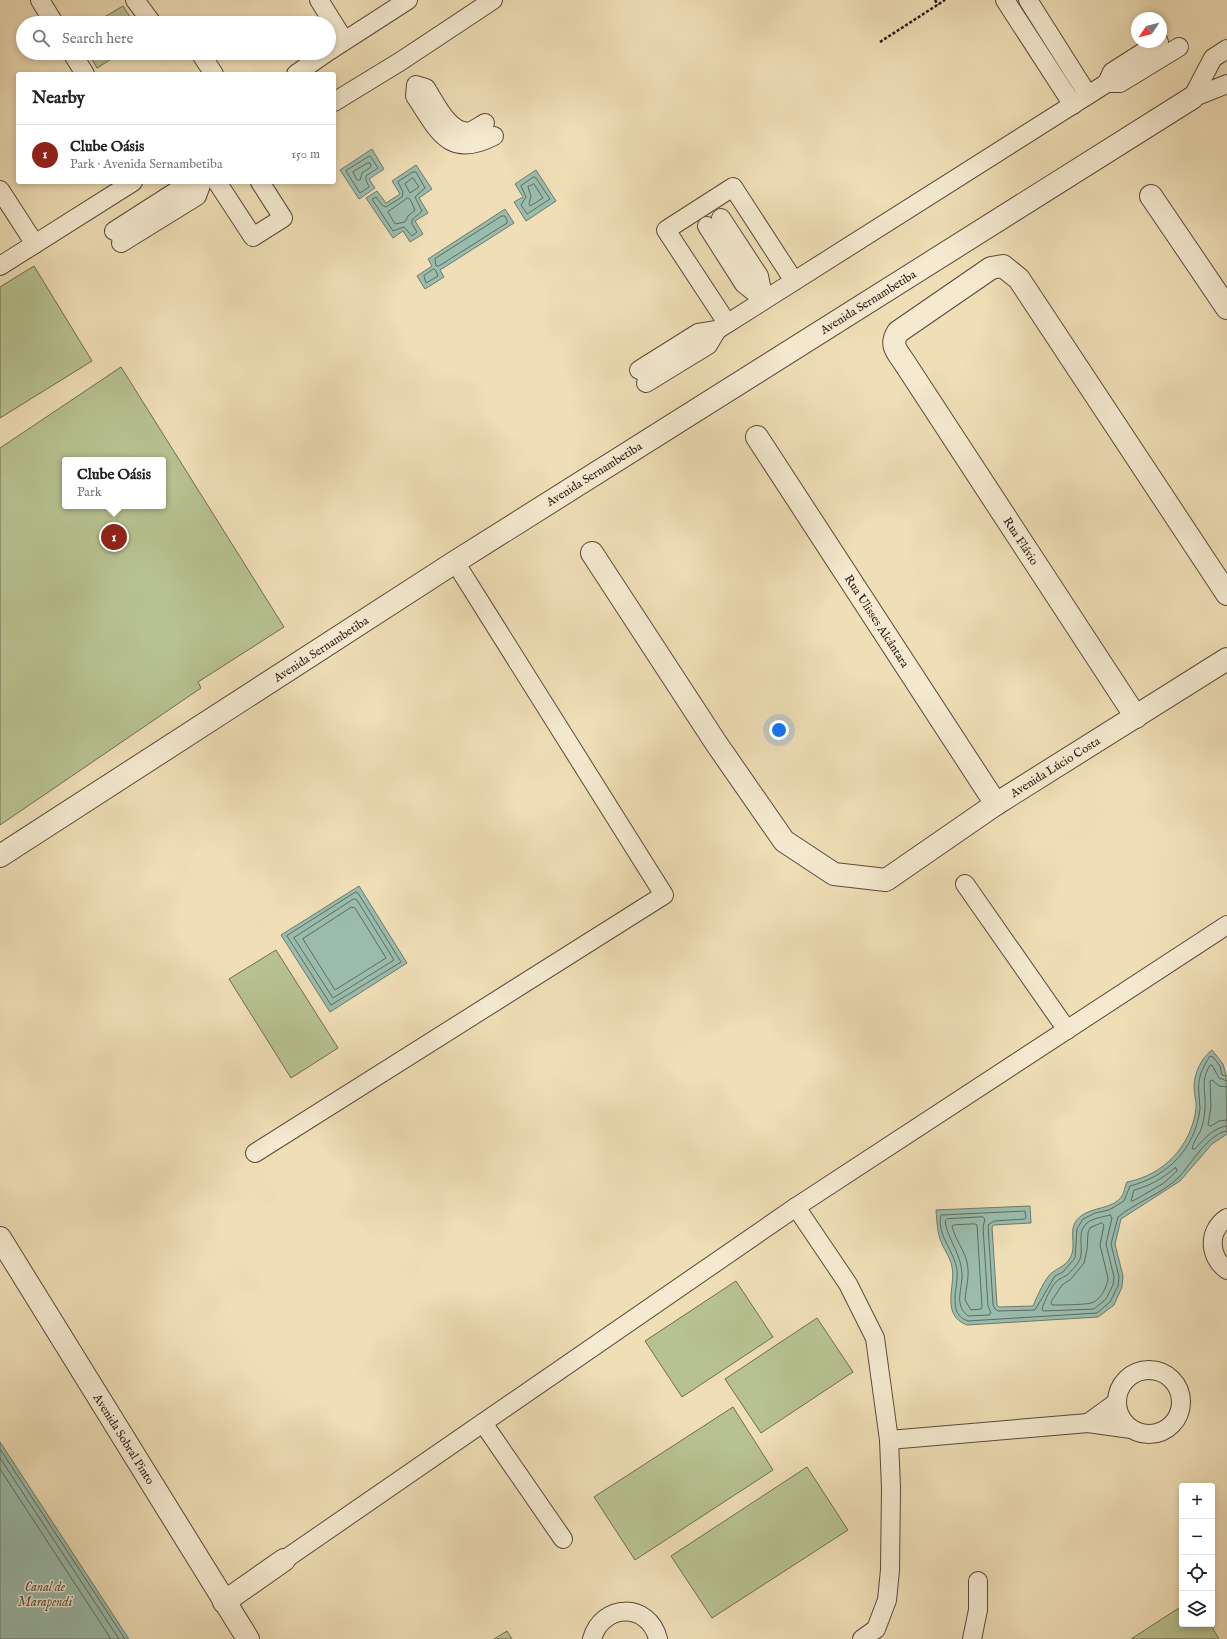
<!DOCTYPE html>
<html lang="en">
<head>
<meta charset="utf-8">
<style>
  body { margin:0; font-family:"IM FELL English",serif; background:#f2f2f2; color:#222 }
  .controls { position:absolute; right:12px; bottom:12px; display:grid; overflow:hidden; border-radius:4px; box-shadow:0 2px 6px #0003 }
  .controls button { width:36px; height:36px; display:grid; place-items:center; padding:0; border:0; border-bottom:1px solid #e0e0e0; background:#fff; color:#222; font:20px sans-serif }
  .compass { position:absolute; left:1131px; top:12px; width:36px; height:36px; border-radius:50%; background:#fff; box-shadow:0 2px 6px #0003; rotate:235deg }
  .you { position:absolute; left:779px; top:730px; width:14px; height:14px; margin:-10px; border:3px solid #fff; border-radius:50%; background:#1a73e8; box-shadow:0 0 0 6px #1a73e833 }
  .badge { display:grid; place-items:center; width:26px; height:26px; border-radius:50%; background:#8f2418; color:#fff; font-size:13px; font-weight:700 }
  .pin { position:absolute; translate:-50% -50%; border:2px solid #fff; box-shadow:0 1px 4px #0006 }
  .popup { position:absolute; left:62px; top:457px; width:104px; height:52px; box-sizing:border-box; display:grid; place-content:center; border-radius:4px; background:#fff; filter:drop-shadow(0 1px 3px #0005); font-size:13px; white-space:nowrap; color:#767676 }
  .popup b { font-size:15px; color:#222 }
  .popup::after { content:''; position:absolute; left:50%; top:100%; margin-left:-8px; border:8px solid transparent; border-top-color:#fff }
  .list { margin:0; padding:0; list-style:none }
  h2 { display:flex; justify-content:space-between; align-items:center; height:52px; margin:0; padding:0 16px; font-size:17px }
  h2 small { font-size:13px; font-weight:400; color:#767676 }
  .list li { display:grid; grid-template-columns:26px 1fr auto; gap:12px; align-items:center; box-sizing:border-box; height:60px; padding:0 16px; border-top:1px solid #e0e0e0 }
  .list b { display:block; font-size:15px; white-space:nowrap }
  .list p { margin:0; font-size:13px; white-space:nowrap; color:#767676 }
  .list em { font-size:13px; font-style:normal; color:#767676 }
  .icon { flex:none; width:22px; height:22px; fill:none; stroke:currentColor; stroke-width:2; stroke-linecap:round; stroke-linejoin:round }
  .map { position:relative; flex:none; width:1227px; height:1639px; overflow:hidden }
  .search { position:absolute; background:#fff; box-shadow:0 2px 6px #0003; left:16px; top:16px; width:320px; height:44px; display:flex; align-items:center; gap:10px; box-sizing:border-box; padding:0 14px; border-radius:22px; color:#767676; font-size:15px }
  .panel { position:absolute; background:#fff; box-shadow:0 2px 6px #0003; left:16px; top:72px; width:320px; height:112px; border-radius:4px }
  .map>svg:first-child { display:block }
  .green { fill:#b7c290; stroke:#6e6d50; fill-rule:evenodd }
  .water { fill:#9abcac; stroke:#6c7a6e }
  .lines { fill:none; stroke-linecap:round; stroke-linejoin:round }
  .shore { stroke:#606a5e; stroke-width:1 }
  .service-casing { stroke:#584a3a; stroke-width:20 }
  .minor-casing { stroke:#584a3a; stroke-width:24 }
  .path { stroke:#261811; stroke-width:2.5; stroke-dasharray:3 2; stroke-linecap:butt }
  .service { stroke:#f5ead0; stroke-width:18 }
  .minor { stroke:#f5ead0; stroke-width:22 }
  .labels { text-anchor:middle; stroke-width:3; stroke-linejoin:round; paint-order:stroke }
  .street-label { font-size:12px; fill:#261811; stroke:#f5ead0 }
  .water-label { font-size:13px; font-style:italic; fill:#4f5147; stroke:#f5ead0 }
</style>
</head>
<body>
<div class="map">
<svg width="1227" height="1639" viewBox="0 0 1227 1639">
  <rect width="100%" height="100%" fill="#efdeb6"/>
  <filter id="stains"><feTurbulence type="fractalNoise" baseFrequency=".005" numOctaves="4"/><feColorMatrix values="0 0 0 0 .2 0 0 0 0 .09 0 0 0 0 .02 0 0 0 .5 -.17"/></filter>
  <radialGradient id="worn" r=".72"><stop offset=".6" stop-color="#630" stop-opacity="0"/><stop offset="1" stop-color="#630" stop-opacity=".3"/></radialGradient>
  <g class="green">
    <polygon points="123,6 134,23 94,23"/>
    <polygon points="88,53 121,53 97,68"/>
    <polygon points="34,266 92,361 0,418 0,287"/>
    <path d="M121,367L284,627L198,682L201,688L0,825V448ZM65,460H163V506H65Z"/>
    <polygon points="276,950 338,1048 291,1078 229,979"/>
    <polygon points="736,1281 773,1337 682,1397 645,1341"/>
    <polygon points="817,1318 853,1372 761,1433 725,1379"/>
    <polygon points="733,1407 773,1470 635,1560 594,1497"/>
    <polygon points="807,1467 848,1530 712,1618 671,1556"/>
    <polygon points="1182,1606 1182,1624 1210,1624 1219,1639 1131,1639"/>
    <polygon points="507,1631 512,1639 494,1639"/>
  </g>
  <g class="water">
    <polygon points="372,149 384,169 369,179 375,188 359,199 340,170"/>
    <polygon points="416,165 432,189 419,198 428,213 415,221 423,234 410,242 403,231 393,238 366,198 377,191 386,203 400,194 392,181"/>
    <polygon points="536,170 556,201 526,221 514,202 523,197 515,184"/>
    <polygon points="505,209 514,223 440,270 444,277 425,289 417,276 432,266 428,259"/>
    <polygon points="359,886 407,963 330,1012 281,935"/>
    <path d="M1212,1050L1223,1064L1226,1075L1227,1134L1212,1144L1180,1181L1121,1219L1115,1244L1123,1276L1122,1287L1114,1305L1098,1317L967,1325C940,1315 956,1286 952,1267C951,1259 945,1251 942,1244C937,1233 937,1222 936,1210L1030,1206L1031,1223L994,1225L992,1227L997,1305L999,1307L1033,1306C1037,1297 1045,1277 1053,1272C1060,1267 1067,1265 1071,1256C1077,1243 1066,1227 1081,1216C1092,1207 1114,1209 1122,1196C1124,1193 1125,1186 1127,1182C1164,1175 1191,1146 1196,1109C1197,1102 1194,1094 1194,1087C1194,1074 1201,1058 1212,1050Z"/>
    <polygon points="0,1442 129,1639 0,1639"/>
  </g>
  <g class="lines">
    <g class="shore">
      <polygon points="370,156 378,168 366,176 366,180 369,187 360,193 346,171"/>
      <polygon points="368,163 370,163 371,167 362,173 360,180 357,180 353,172"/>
      <polygon points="413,172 416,172 425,188 415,197 422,211 412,220 412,224 417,232 412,236 404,227 393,231 372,199 376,197 382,205 386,207 402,197 403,192 398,182"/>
      <polygon points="534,177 536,178 550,199 527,214 521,205 526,197 521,186"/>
      <polygon points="413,178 419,187 410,193 405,184"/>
      <polygon points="534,184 543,198 530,206 529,204 531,196 528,187"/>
      <polygon points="408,198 410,199 415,210 408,216 405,222 395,224 388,212"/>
      <polygon points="502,216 505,216 507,220 507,223 439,266 436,266 435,259"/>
      <polygon points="434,269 436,271 438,276 426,283 424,276"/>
      <polygon points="356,892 358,893 401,962 331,1005 287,936"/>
      <polygon points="354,899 357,900 394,960 333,998 294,938"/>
      <polygon points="352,907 355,908 386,958 335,990 303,939"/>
      <path d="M1227,1076L1222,1075L1220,1066L1213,1057L1210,1056C1202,1068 1197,1079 1199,1094C1199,1099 1200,1104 1200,1109C1195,1149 1168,1176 1130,1186L1124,1201L1109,1210L1095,1213L1083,1219L1077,1229L1075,1258L1063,1272L1055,1276L1035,1310L998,1311L995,1309L993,1305L988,1225L994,1221L1025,1219L1026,1217L1025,1211L941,1215C936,1235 955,1251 957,1271C959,1286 946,1314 968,1321L1097,1313L1110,1302L1118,1286L1119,1277L1111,1244L1118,1217C1136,1202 1162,1194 1179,1177C1191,1164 1209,1133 1227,1131"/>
      <path d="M1227,1081L1219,1078L1212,1065H1210C1200,1082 1206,1090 1205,1107C1205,1115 1203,1125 1200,1132C1197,1137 1193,1143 1192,1149H1195C1203,1140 1214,1127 1227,1126"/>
      <polyline points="1227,1087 1219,1086 1212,1080 1210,1081 1211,1107 1208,1125 1211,1126 1219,1121 1227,1120"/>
      <path d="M1175,1168L1177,1169V1171L1164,1183L1133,1201H1131L1134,1190C1150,1186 1163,1178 1175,1168Z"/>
      <path d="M1110,1215L1112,1218L1106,1244L1114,1277L1113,1285L1106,1299L1094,1309L1043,1311L1042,1309C1045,1300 1051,1286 1058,1280C1061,1278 1064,1277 1067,1275C1071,1272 1078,1264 1080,1259C1084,1247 1076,1232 1087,1223C1093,1218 1103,1217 1110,1215Z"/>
      <path d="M983,1217L985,1219L983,1227L988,1306L991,1313L989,1315L968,1316C953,1304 963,1289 962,1273C961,1254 948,1240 945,1221L947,1219Z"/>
      <path d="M1102,1223L1104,1225L1100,1245L1108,1278C1107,1287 1102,1297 1094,1302C1089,1305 1059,1305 1052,1305L1051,1302L1062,1285L1071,1279L1084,1263L1087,1250L1088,1233L1090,1228Z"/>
      <path d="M975,1224L977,1225L982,1307L981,1309L971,1310L965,1300C966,1287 970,1276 967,1262C964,1250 955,1239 952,1226L954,1225Z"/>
      <polyline points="0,1449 125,1639"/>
      <polyline points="0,1458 119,1639"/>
      <polyline points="0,1469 111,1639"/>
    </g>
    <defs>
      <g id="service">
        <polyline points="40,0 54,23"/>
        <polyline points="135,0 152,23"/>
        <polyline points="319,0 344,40"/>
        <polyline points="1005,0 1073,105"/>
        <polyline points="1028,0 1088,95"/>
        <polyline points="1159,42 1112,72 1107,83 1120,83 1179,47"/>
        <polyline points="1227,49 1213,58 1192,98 1227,84"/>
        <polyline points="329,51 408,0"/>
        <polyline points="72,53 85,74"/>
        <polyline points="200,53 214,74"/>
        <polyline points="296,74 326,53"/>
        <polyline points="334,102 401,61 493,0"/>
        <path d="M485,123C481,125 476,129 471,131C450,136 435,102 426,88L416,85L415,96C438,130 448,160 494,136"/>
        <polyline points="217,182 253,237 283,218 260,182"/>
        <polyline points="0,190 35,244"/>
        <polyline points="707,226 744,284 764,300 759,276 721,218"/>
        <polyline points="114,231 189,183 201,185 197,196 121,243"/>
        <polyline points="0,266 133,182"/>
        <polyline points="727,323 666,230 733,187 794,281"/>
        <polyline points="717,330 1107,83"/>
        <polyline points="639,370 698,333 717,330 708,345 646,383"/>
        <polyline points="965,884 1067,1030"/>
        <polyline points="255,1153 664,895 455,562"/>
        <path d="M1227,1218C1207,1231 1209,1257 1227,1270"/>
        <circle cx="1149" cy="1402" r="32"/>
        <polyline points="1117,1402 1088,1423 1131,1429"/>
        <polyline points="483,1423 563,1539"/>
        <polyline points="889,1440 1088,1423"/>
        <polyline points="284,1560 796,1207"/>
        <path d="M592,1639C602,1603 649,1602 658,1639"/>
        <polyline points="862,1639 876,1629 887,1600 890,1570 891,1488 889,1440 875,1338 848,1284 796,1207 1227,925"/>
        <polyline points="972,1639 978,1610 978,1581"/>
      </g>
      <g id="minor">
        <polyline points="1151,196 1227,308"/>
        <polyline points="757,437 996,804"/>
        <polyline points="592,553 716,743 784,841 834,874 886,880 996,804 1227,659"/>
        <path d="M1136,717L906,365C898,352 889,346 898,332L991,268L1003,266L1019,279L1227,594"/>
        <polyline points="0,856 455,562 1192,98"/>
        <polyline points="0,1238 248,1639"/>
        <polyline points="224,1602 284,1560"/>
      </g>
    </defs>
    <use href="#service" class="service-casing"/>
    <use href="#minor" class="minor-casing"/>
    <g class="path">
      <polyline points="935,0 938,5"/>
      <polyline points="880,42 945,0"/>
    </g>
    <use href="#service" class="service"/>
    <use href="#minor" class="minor"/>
  </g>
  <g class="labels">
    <g class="street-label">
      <text transform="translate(868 302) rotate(-32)" y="4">Avenida Sernambetiba</text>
      <text transform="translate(594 474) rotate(-32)" y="4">Avenida Sernambetiba</text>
      <text transform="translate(1021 541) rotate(57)" y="4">Rua Flávio</text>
      <text transform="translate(877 621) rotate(57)" y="4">Rua Ulisses Alcântara</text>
      <text transform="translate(321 649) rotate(-33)" y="4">Avenida Sernambetiba</text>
      <text transform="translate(1055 767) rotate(-32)" y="4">Avenida Lúcio Costa</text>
      <text transform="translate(124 1439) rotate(58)" y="4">Avenida Sobral Pinto</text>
    </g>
    <g class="water-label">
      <text x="45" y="1591">Canal de<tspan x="45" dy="15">Marapendi</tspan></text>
    </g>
  </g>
  <rect width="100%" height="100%" filter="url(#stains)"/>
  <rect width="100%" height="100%" fill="url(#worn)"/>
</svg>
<div class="controls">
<button>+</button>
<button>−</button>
<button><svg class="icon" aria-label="locate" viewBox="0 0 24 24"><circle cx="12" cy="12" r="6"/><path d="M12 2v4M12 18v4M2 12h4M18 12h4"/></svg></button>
<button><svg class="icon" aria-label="layers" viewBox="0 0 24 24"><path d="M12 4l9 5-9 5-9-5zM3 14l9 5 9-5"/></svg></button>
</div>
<svg class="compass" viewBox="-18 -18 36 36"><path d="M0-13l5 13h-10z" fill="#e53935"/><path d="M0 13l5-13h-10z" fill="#767676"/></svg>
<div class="you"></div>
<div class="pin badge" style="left:114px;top:537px">1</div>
<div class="popup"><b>Clube Oásis</b>Park</div>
<div class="search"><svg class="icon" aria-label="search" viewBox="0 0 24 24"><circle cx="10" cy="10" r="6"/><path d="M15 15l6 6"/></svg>Search here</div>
<section class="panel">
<h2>Nearby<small></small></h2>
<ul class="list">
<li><span class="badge">1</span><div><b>Clube Oásis</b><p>Park · Avenida Sernambetiba</p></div><em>150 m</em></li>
</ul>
</section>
</div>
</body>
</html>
